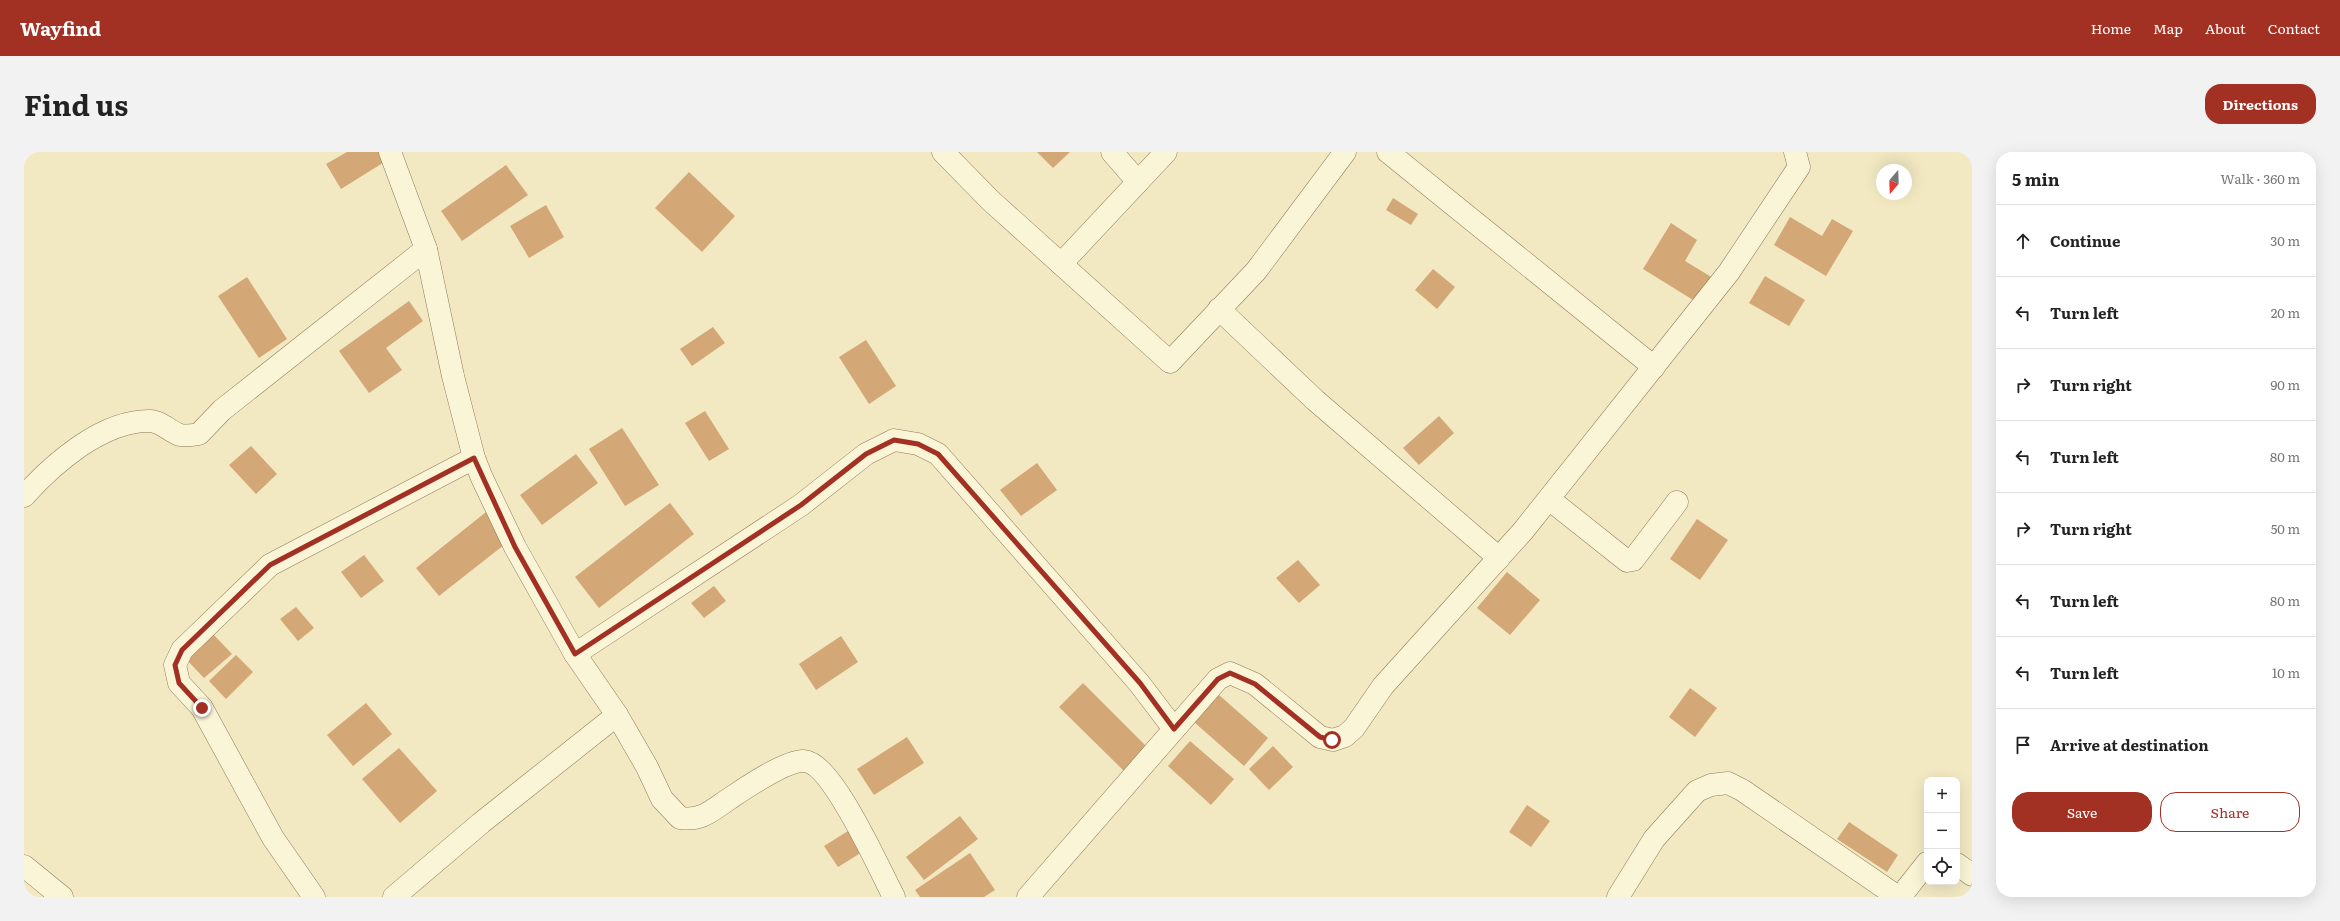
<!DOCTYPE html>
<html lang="en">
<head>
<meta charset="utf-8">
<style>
  body { margin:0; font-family:Literata,serif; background:#f2f2f2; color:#222 }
  .controls { position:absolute; right:12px; bottom:12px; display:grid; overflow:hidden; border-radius:8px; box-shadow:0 4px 16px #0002 }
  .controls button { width:36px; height:36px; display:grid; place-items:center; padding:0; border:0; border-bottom:1px solid #e0e0e0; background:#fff; color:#222; font:20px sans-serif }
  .compass { position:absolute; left:1852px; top:12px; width:36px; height:36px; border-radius:50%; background:#fff; box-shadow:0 4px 16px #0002; rotate:199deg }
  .stop { position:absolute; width:12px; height:12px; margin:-9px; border:3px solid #a23023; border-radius:50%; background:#fff }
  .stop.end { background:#a23023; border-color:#fff; box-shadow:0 1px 4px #0008 }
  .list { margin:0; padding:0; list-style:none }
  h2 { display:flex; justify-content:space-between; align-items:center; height:52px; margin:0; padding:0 16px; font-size:17px }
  h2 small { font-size:13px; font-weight:400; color:#767676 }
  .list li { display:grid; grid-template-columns:26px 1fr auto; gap:12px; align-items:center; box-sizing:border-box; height:72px; padding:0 16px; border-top:1px solid #e0e0e0 }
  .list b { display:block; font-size:15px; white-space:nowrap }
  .list em { font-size:13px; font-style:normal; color:#767676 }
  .actions { display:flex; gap:8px; padding:12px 16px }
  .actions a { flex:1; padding:9px 0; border:1px solid #a23023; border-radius:16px; text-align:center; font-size:14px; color:#a23023 }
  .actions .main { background:#a23023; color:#fff }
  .icon { flex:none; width:22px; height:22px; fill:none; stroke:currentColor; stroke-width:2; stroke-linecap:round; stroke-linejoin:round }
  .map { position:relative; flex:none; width:1948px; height:745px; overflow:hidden; border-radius:16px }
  header { display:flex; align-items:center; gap:24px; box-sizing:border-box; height:56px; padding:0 20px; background:#a23023; color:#fff }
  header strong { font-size:19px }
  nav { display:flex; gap:22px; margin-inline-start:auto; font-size:14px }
  .intro { display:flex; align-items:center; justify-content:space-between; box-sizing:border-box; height:96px; padding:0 24px }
  h1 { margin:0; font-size:28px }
  .button { padding:10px 18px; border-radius:16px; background:#a23023; color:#fff; font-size:14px; font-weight:700 }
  main { display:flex; gap:24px; padding:0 24px }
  aside { flex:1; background:#fff; border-radius:16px; box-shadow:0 4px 16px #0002 }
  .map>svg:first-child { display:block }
  .building { fill:#d3a776 }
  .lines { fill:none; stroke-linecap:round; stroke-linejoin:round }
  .minor-casing { stroke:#8e7a58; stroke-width:23 }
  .tertiary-casing { stroke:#8e7a58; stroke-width:23 }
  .minor { stroke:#fbf5d7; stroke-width:22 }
  .tertiary { stroke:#fbf5d7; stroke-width:22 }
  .route { stroke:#a23023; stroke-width:5 }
</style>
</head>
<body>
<header>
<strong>Wayfind</strong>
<nav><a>Home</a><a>Map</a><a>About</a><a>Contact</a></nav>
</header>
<div class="intro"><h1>Find us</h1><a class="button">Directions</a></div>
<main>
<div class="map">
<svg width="1948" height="745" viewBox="0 0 1948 745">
  <rect width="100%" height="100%" fill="#f2e9c3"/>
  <g class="building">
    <polygon points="323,0 357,0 362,9 317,37 302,12"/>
    <polygon points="1013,0 1046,0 1029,16"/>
    <polygon points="482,13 504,43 438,89 417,59"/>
    <polygon points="665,20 711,64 678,100 631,56"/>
    <polygon points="1369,46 1394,62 1387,73 1362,58"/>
    <polygon points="522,53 540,85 505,106 486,74"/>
    <polygon points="1766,65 1798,84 1808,67 1829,79 1802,124 1750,93"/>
    <polygon points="1647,71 1673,88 1661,109 1689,126 1674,151 1619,117"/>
    <polygon points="1409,117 1431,135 1413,157 1391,138"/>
    <polygon points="1741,124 1781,148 1765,174 1725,151"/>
    <polygon points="223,125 263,187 235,206 194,144"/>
    <polygon points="385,149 399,169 362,196 378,218 345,241 315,199"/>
    <polygon points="689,175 701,191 668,214 656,197"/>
    <polygon points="842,188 872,234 845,252 815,205"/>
    <polygon points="681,259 705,297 685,309 661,271"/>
    <polygon points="1415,264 1430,281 1395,313 1379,296"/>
    <polygon points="598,276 635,333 601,354 565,297"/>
    <polygon points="227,294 253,322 232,342 205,313"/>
    <polygon points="552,302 574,331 518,373 496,343"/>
    <polygon points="1013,311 1033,338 997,364 976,338"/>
    <polygon points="646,351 670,382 575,456 551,425"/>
    <polygon points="462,360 485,389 415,444 392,416"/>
    <polygon points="1673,367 1704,388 1676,428 1646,407"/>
    <polygon points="340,403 360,429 337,446 317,420"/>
    <polygon points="1274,408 1296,433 1275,451 1252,426"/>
    <polygon points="1483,420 1516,448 1486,483 1453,456"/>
    <polygon points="690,434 702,449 680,466 667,451"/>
    <polygon points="272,455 290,476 274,489 256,467"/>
    <polygon points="188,481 208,502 180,526 161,506"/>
    <polygon points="817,484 834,510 792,538 775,512"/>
    <polygon points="212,503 229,520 202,547 185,529"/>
    <polygon points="1059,531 1125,597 1101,620 1035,555"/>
    <polygon points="1666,536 1693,556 1671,585 1645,565"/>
    <polygon points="1195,543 1244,586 1220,614 1170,570"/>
    <polygon points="342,551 368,582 329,614 303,583"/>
    <polygon points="883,585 900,611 850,643 833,617"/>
    <polygon points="1166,589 1210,627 1187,653 1144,614"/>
    <polygon points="1249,594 1269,615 1245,638 1225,617"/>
    <polygon points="375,596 413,639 376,671 338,627"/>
    <polygon points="1503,653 1526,669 1507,695 1485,680"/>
    <polygon points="936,664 954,687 900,728 882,705"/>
    <polygon points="1825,670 1874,703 1863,720 1813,687"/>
    <polygon points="829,676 843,697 814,715 800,694"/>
    <polygon points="946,701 971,738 960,745 896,745 891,738"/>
  </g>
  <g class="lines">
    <defs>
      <g id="minor">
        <polyline points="919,0 966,48 1146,210 1232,119 1321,0"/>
        <polyline points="1088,0 1114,30"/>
        <polyline points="1364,0 1630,215"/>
        <polyline points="1037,112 1142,0"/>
        <polyline points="1195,157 1291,248 1475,406"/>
        <path d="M0,344C30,311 79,268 126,269C136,269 147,280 156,283C162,284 169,283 175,282L198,258L402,97"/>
        <polyline points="1525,347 1603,409 1609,408 1653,350"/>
        <polyline points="551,502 777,353 842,302 870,288 894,292 914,302 1115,531 1150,577"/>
        <polyline points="1933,712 1948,723"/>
        <polyline points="0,714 38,745"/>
        <polyline points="290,745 249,686 178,556 155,531 151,513 158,498 246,413 450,306"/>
        <polyline points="370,745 457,671 593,563"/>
        <polyline points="1004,745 1194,527 1206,521 1231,532 1296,585 1309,588 1321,584 1330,576 1359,534 1499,379 1705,120 1775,15 1771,0"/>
        <polyline points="1594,745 1630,687 1673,639 1687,633 1704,631 1718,638 1874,745"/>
        <polyline points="1876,745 1903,711"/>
      </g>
      <path id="tertiary" d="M366,0L402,97L429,224L450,306L458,326L491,395L551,502L593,563L623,615L638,647L656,666C678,669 687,659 705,647C720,637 762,608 780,609C809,611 856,719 870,745"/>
    </defs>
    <use href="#minor" class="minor-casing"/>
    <use href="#tertiary" class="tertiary-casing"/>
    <use href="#minor" class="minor"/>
    <use href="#tertiary" class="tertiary"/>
  </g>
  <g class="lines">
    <polyline class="route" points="178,556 155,531 151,513 158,498 246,413 450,306 491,395 551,502 777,353 842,302 870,288 894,292 914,302 1116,531 1150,577 1194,527 1206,521 1231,532 1296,585 1308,588"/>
  </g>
</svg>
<div class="controls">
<button>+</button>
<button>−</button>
<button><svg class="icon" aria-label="locate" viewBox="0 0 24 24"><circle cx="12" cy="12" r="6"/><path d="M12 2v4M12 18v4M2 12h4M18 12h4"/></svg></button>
</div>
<svg class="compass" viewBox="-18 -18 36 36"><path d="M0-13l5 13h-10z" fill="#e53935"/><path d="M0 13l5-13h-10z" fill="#767676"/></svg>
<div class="stop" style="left:1308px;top:588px"></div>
<div class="stop end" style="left:178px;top:556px"></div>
</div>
<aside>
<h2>5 min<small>Walk · 360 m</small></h2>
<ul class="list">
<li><svg class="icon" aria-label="ahead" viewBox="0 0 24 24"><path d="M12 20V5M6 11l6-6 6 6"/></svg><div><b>Continue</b></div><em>30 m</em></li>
<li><svg class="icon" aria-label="left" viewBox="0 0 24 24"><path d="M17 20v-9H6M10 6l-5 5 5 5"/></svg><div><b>Turn left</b></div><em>20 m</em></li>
<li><svg class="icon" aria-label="right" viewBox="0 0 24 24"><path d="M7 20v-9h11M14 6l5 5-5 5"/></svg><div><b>Turn right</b></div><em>90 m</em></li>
<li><svg class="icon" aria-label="left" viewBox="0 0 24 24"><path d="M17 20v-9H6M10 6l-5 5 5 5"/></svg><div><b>Turn left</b></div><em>80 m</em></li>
<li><svg class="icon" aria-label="right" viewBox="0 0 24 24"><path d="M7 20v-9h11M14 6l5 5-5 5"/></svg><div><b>Turn right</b></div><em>50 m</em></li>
<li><svg class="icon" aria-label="left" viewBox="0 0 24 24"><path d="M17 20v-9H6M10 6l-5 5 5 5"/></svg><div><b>Turn left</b></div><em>80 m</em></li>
<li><svg class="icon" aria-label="left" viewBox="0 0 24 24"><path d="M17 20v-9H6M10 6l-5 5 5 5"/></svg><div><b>Turn left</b></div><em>10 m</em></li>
<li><svg class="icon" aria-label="arrive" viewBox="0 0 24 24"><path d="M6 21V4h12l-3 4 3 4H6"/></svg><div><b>Arrive at destination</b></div></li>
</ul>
<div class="actions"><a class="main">Save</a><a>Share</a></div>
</aside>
</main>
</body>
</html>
